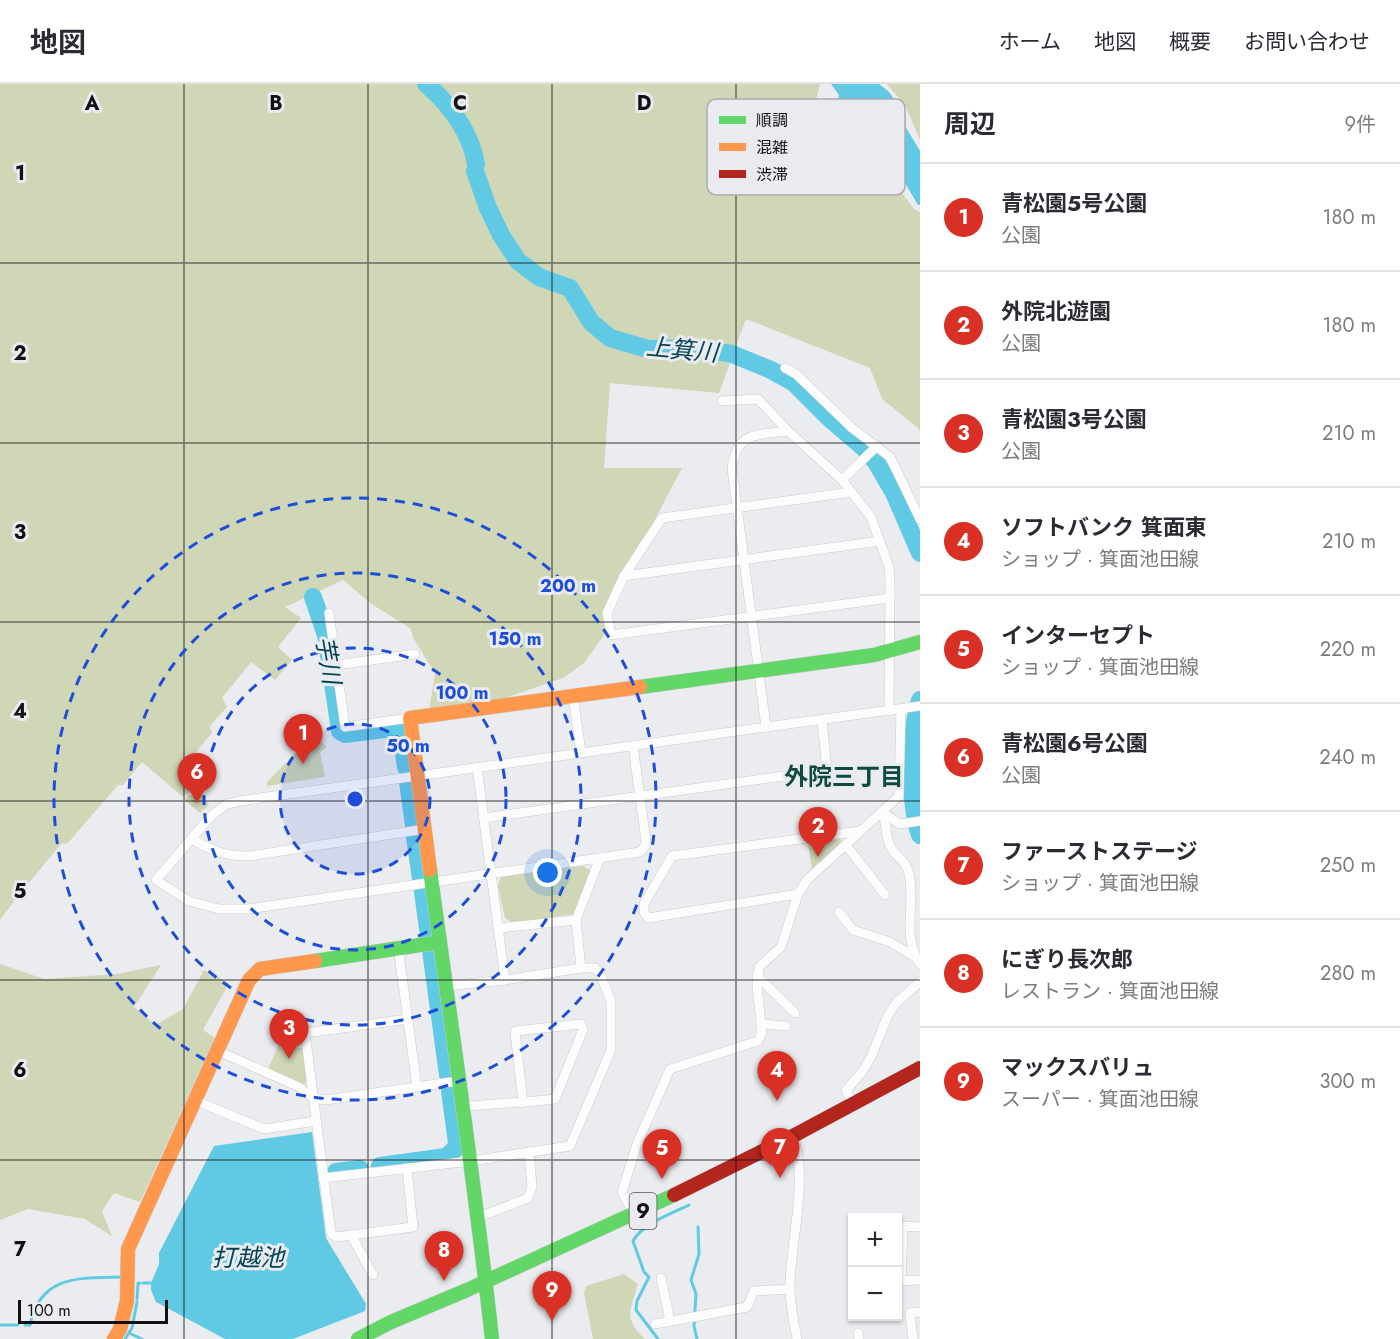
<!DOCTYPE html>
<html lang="ja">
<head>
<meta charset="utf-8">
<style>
  body { margin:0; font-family:Jost,"Noto Sans JP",sans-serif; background:#f7f7f7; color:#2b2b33 }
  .controls { position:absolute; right:18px; bottom:18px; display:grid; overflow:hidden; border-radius:0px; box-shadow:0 2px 4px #0004 }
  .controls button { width:54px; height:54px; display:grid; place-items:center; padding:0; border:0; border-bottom:2px solid #e1e1e2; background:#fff; color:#2b2b33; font:30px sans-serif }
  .scale { position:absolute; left:18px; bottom:15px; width:150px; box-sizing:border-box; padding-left:6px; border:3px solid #111113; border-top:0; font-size:16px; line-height:21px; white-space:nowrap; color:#111113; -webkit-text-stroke:4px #eaebf0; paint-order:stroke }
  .you { position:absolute; left:548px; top:789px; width:21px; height:21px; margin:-15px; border:4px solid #fff; border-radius:50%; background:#1a73e8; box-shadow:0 0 0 9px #1a73e833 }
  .badge { display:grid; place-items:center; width:39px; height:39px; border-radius:50%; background:#d93025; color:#fff; font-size:20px; font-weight:700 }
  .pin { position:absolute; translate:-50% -50px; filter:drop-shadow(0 2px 3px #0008) }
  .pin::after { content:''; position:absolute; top:32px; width:21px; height:18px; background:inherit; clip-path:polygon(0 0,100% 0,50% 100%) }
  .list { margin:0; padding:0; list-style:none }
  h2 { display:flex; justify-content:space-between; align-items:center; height:78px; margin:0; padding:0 24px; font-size:26px }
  h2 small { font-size:20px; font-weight:400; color:#7c7c81 }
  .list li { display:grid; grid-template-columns:39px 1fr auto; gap:18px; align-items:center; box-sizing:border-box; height:108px; padding:0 24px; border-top:2px solid #e1e1e2 }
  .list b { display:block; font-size:22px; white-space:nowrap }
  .list p { margin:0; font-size:20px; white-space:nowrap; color:#7c7c81 }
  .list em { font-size:20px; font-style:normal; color:#7c7c81 }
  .map { position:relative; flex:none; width:920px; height:1255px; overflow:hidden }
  header { display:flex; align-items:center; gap:36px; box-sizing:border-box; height:84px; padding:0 30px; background:#fff; border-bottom:2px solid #e1e1e2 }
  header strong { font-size:28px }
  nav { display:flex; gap:33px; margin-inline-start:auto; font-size:21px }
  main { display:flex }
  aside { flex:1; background:#fff }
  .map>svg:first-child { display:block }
  .green { fill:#d0d7b7 }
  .water { fill:#60cae4 }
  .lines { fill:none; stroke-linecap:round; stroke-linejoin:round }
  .stream { stroke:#60cae4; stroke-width:3 }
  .river { stroke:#60cae4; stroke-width:18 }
  .street-casing { stroke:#cacacc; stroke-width:10 }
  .fast-casing { stroke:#cacacc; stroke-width:15 }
  .slow-casing { stroke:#cacacc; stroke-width:15 }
  .jam-casing { stroke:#cacacc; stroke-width:15 }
  .street { stroke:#fcfcfd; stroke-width:9 }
  .fast { stroke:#63d668; stroke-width:14 }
  .slow { stroke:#ff974d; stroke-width:14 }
  .jam { stroke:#b3261e; stroke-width:14 }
  .grid { fill:none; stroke:#111113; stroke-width:1.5; stroke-opacity:0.55 }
  .ring { fill:none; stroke:#1d4ed8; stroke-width:3; stroke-dasharray:10 8 }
  .labels { text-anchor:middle; stroke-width:6; stroke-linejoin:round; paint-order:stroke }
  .shield { fill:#eaebf0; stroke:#525255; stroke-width:1.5 }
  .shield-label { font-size:21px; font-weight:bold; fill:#111113 }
  .water-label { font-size:24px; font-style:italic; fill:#034352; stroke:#eaebf0 }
  .neighbourhood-label { font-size:24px; font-weight:bold; fill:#0f4a40; stroke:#eaebf0 }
  .key { fill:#eaebf0; stroke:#a9aaae; stroke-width:1.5 }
  .key-label { font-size:16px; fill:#111113 }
  .grid-label { font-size:20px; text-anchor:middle; font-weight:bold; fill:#111113; stroke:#eaebf0; stroke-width:6; stroke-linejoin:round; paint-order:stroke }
  .centre { fill:#1d4ed8; stroke:#eaebf0; stroke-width:3 }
  .ring-label { font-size:18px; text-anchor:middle; font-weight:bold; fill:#1d4ed8; stroke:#eaebf0; stroke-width:6; stroke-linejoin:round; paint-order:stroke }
</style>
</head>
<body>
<header>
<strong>地図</strong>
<nav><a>ホーム</a><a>地図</a><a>概要</a><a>お問い合わせ</a></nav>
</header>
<main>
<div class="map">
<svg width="920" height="1255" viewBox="0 0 920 1255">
  <rect width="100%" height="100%" fill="#ebecef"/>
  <g class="green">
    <polygon points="0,0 820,0 813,29 822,42 834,52 867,63 914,125 920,128 920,348 918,344 882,315 870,284 746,235 719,309 610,299 604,384 682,384 617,507 605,550 584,579 563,594 491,619 429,627 435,589 413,554 411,545 370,519 343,496 285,523 301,534 278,563 292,576 275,596 251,578 222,614 227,623 210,642 212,649 190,675 205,695 183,713 142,678 123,701 118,701 67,760 62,759 21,808 0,836"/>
    <polygon points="887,0 920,0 920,56 905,21"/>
    <polygon points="313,651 327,663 320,668 325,693 267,702 267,698"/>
    <polygon points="201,708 205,716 209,721 200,729 184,716 188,711 197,712"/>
    <polygon points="840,755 842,759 812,786 808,760"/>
    <polygon points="583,782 592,787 574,830 513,839 505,834 498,802 501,792"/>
    <polygon points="0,880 44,895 117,890 161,881 134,923 155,941 183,925 204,886 229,899 203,946 215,954 140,1118 114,1109 102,1127 112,1152 85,1135 28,1125 0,1136"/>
    <polygon points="280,958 304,965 307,996 304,1001 268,985"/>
    <path d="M624,1190L638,1200C630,1227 623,1234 645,1255H593L584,1209L586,1202Z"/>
  </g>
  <g class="water">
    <path d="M831,0H879L888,7L898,20L849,49L837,47L830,41C830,29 838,22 839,11Z"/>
    <polygon points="905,42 920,67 920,121 918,121 901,92 883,73 875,60"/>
    <polygon points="312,1048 326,1154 366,1220 365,1227 293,1255 225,1255 156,1218 151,1206 151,1199 159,1180 159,1169 214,1062"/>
  </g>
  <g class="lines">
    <g class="stream">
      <polyline points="143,1199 151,1199"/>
      <polyline points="137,1215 138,1199 140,1199"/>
      <polyline points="0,1241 18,1241"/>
      <path d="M25,1241H30C40,1191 79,1194 120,1193"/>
      <polyline points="129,1249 142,1255"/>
      <polyline points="125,1255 132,1244 137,1218"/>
      <path d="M658,1255L636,1226L637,1217L649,1193L644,1188L633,1157C642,1140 673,1129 689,1121"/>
      <polyline points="697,1255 694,1242 696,1210 691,1196 699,1170 698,1143"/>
    </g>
    <g class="river">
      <path d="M426,0C450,20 471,49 476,80"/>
      <polyline points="475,87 488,124 501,151 518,177 539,193 570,204 591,238 610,254 648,265 697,264 732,270 771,286 793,298 829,334 865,365 876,378 894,409 920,469"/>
      <polyline points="313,513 326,551 340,647 345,650 400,643 406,683"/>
      <path d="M920,616C910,646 909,721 920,751"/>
      <polyline points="408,698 414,741"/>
      <polyline points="415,753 421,795"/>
      <polyline points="423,808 448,991"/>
      <polyline points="380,1082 446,1073 455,1065 457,1059 450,1007"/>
      <polyline points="336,1088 360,1085"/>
    </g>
    <defs>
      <g id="street">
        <polyline points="785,284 796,290 852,344 890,373 920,435"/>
        <polyline points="722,317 758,315 788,347 842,396 871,433 889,483 890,498 889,627"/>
        <polyline points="842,396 877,362"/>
        <polyline points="852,408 662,434 624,492 607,529 611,551 890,514"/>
        <polyline points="624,492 880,457"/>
        <polyline points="329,529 345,643 410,634"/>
        <polyline points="336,581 415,570"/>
        <polyline points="573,613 581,668"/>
        <path d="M766,643L732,385C736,347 758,351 788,347"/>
        <polyline points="633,662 646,757 645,762 640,768 248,825 219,825 189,817 156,796 211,732 227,720 246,716 766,643 920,622"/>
        <polyline points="477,683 505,896"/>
        <path d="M883,729C887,740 885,754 891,764C898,775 906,776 909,790C916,821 901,851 920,880"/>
        <polyline points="883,729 900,740 920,737"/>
        <polyline points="483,734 827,686 822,637"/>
        <path d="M192,755C213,767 224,772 249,772L425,745"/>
        <polyline points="846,761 885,811"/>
        <polyline points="798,810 648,834 644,828 644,820 672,772 860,747"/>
        <polyline points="839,828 853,846 890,858 915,873"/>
        <polyline points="499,844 576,836"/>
        <polyline points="398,863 417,1003"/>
        <polyline points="581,884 576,836 600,774"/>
        <polyline points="757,892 795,929"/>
        <polyline points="761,940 786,942"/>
        <polyline points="216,966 299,1003 313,1014 325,1016 458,997"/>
        <polyline points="194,1016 264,1045 316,1037"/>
        <polyline points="852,1019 846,1006 862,988 871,973 888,931 897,918 920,898"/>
        <path d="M462,1023C493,1019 524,1019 555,1015L583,946L581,940L515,947L523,1019"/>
        <path d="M793,1052C809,1096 790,1158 790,1204C790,1221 794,1239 797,1255"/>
        <polyline points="407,1084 413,1143 336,1153 331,1149 305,949 408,935"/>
        <polyline points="323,1094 471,1077 570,1062 611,966 611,917 600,889 595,884 581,884 505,896 446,902"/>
        <polyline points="634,1131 622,1108 637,1060 670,985 758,957 762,949 757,902 759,883 781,863 798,810 807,796 899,712 901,625"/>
        <polyline points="479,1133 528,1114 532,1102 529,1068"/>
        <polyline points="920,1143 903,1142 901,1197 920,1196"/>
        <polyline points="351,1151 373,1191"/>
        <polyline points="661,1194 670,1237"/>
        <polyline points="655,1240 747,1223 754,1207 790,1205"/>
        <polyline points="858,1249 859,1255"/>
        <polyline points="913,1255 910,1229 920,1228"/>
      </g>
      <g id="fast">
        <polyline points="640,603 874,571 920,558"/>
        <path d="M430,786C451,942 475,1098 492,1255"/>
        <polyline points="315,877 440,858"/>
        <polyline points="358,1255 391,1238 467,1206 674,1111"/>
      </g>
      <g id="slow">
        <polyline points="430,786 410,634 640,603"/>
        <polyline points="114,1255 120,1245 127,1217 128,1165 249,896 260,885 315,877"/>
      </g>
      <polyline id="jam" points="674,1111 793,1052 920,984"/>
    </defs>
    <use href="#street" class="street-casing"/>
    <use href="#fast" class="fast-casing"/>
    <use href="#slow" class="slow-casing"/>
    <use href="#jam" class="jam-casing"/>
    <use href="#street" class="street"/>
    <use href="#fast" class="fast"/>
    <use href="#slow" class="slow"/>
    <use href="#jam" class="jam"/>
  </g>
  <path class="grid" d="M184,0V1255M368,0V1255M552,0V1255M736,0V1255M0,179H920M0,359H920M0,538H920M0,717H920M0,896H920M0,1076H920"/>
  <circle cx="355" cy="715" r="75" fill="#1d4ed8" fill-opacity=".12"/>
  <g class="ring">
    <circle cx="355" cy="715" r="75"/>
    <circle cx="355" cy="715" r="151"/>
    <circle cx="355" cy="715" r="226"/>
    <circle cx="355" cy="715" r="301"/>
  </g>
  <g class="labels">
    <rect class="shield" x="629.5" y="1109" width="27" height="36" rx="4.5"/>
    <g class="shield-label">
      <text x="643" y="1134">9</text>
    </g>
    <g class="water-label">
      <text transform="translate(682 266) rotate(5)" y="8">上箕川</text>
      <text transform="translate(328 576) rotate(80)" y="8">芋川</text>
      <text x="248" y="1182">打越池</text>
    </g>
    <g class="neighbourhood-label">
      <text x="844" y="701">外院三丁目</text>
    </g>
  </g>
  <rect x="707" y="15" width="198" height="96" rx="9" class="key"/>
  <rect x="719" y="32" width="27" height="8" fill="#63d668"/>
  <rect x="719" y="59" width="27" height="8" fill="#ff974d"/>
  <rect x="719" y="86" width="27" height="8" fill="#b3261e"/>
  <g class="key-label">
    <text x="756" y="42">順調</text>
    <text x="756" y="69">混雑</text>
    <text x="756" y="96">渋滞</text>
  </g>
  <g class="grid-label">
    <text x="92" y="26">A</text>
    <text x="276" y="26">B</text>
    <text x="460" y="26">C</text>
    <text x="644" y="26">D</text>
    <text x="20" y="96">1</text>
    <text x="20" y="276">2</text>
    <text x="20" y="455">3</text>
    <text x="20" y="634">4</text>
    <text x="20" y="814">5</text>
    <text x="20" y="993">6</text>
    <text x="20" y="1172">7</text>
  </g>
  <circle cx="355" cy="715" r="9" class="centre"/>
  <g class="ring-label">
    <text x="568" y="508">200 m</text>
    <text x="515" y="561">150 m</text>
    <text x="462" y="615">100 m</text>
    <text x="408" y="668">50 m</text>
  </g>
</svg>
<div class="controls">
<button>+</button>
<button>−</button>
</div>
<div class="scale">100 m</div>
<div class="you"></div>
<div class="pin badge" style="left:303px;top:680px">1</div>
<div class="pin badge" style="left:818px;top:773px">2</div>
<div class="pin badge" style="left:289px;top:975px">3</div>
<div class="pin badge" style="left:777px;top:1017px">4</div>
<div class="pin badge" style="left:662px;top:1095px">5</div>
<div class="pin badge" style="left:197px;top:719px">6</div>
<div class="pin badge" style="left:780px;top:1094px">7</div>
<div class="pin badge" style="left:444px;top:1197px">8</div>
<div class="pin badge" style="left:552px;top:1237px">9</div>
</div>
<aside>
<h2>周辺<small>9件</small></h2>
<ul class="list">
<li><span class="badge">1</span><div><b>青松園5号公園</b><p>公園</p></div><em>180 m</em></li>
<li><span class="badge">2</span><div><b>外院北遊園</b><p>公園</p></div><em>180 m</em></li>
<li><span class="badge">3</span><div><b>青松園3号公園</b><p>公園</p></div><em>210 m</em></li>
<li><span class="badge">4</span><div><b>ソフトバンク 箕面東</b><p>ショップ · 箕面池田線</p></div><em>210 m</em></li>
<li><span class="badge">5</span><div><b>インターセプト</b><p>ショップ · 箕面池田線</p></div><em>220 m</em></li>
<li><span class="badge">6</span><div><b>青松園6号公園</b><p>公園</p></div><em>240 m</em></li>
<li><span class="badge">7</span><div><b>ファーストステージ</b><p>ショップ · 箕面池田線</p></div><em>250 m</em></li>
<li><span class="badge">8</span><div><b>にぎり長次郎</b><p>レストラン · 箕面池田線</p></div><em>280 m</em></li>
<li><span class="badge">9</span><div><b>マックスバリュ</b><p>スーパー · 箕面池田線</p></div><em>300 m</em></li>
</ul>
</aside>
</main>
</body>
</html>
